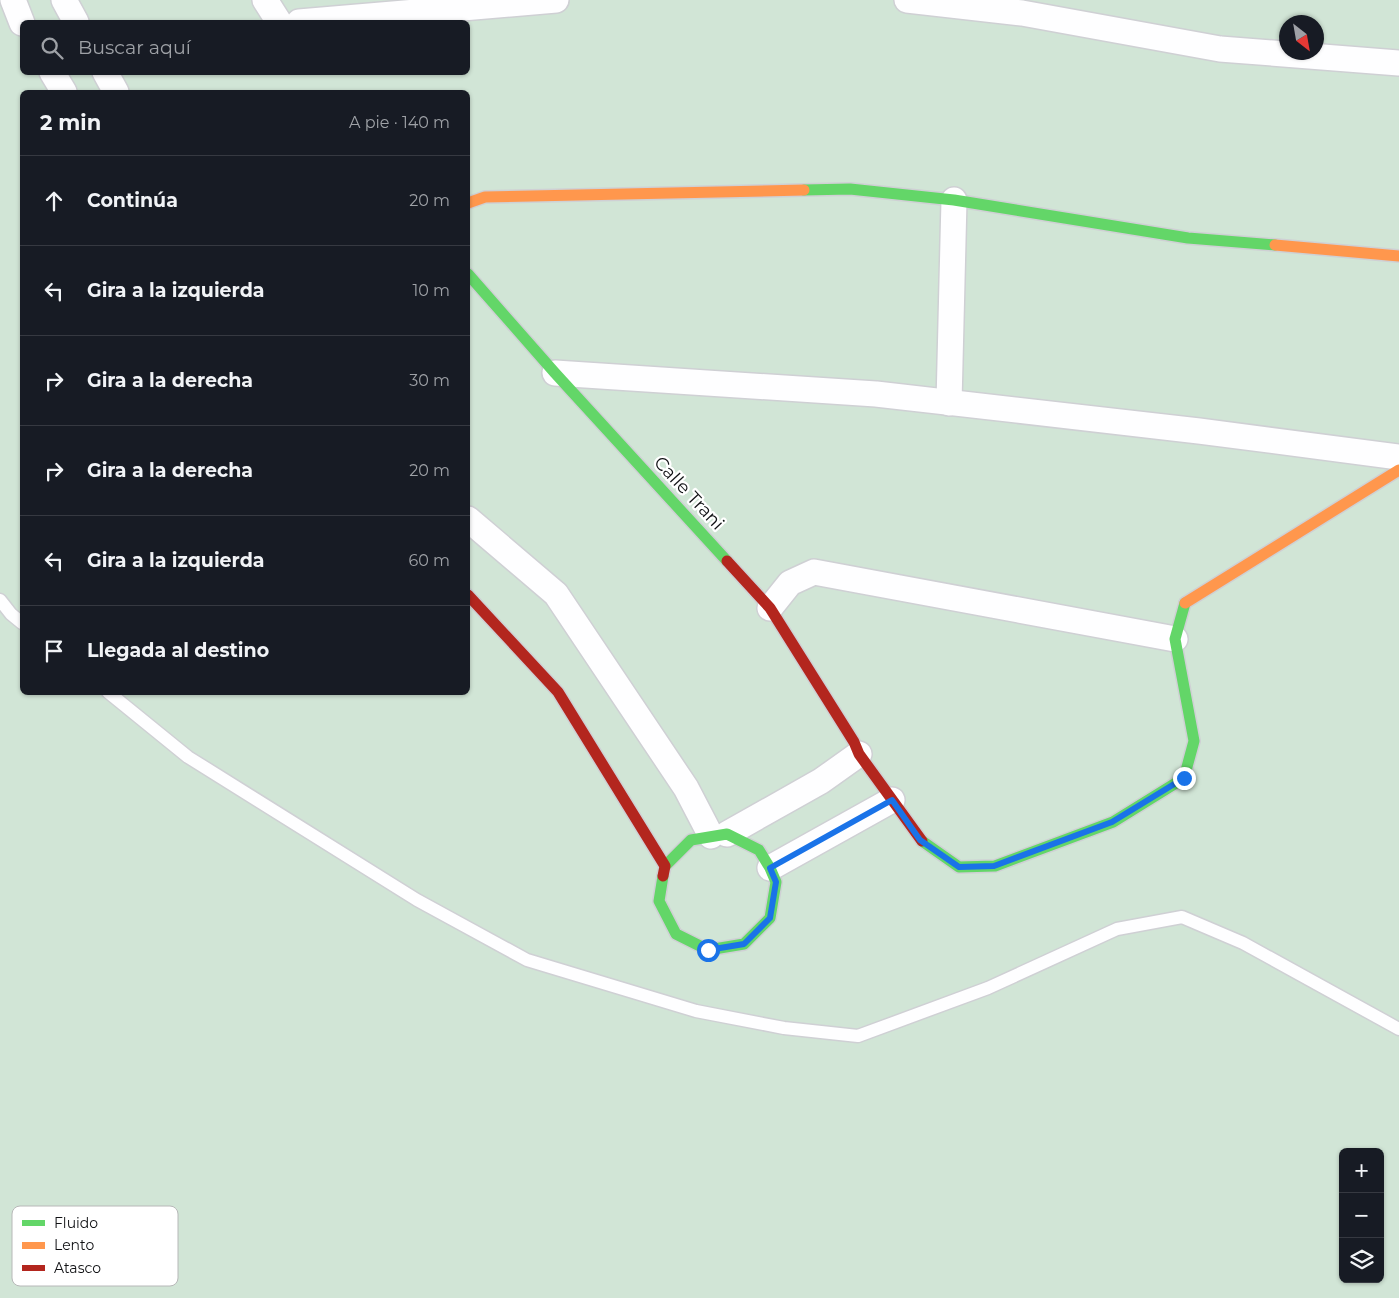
<!DOCTYPE html>
<html lang="es">
<head>
<meta charset="utf-8">
<style>
  body { margin:0; font-family:Montserrat,sans-serif; background:#20242c; color:#f1f3f6 }
  .controls { position:absolute; right:15px; bottom:15px; display:grid; overflow:hidden; border-radius:8px; box-shadow:0 1px 4px #0004 }
  .controls button { width:45px; height:45px; display:grid; place-items:center; padding:0; border:0; border-bottom:1px solid #363941; background:#171b24; color:#f1f3f6; font:25px sans-serif }
  .compass { position:absolute; left:1279px; top:15px; width:45px; height:45px; border-radius:50%; background:#171b24; box-shadow:0 1px 4px #0004; rotate:149deg }
  .stop { position:absolute; width:15px; height:15px; margin:-11px; border:4px solid #1a73e8; border-radius:50%; background:#fff }
  .stop.end { background:#1a73e8; border-color:#fff; box-shadow:0 1px 5px #0008 }
  .list { margin:0; padding:0; list-style:none }
  h2 { display:flex; justify-content:space-between; align-items:center; height:65px; margin:0; padding:0 20px; font-size:21px }
  h2 small { font-size:16px; font-weight:400; color:#9ea1a6 }
  .list li { display:grid; grid-template-columns:32px 1fr auto; gap:15px; align-items:center; box-sizing:border-box; height:90px; padding:0 20px; border-top:1px solid #363941 }
  .list b { display:block; font-size:19px; white-space:nowrap }
  .list em { font-size:16px; font-style:normal; color:#9ea1a6 }
  .icon { flex:none; width:28px; height:28px; fill:none; stroke:currentColor; stroke-width:2; stroke-linecap:round; stroke-linejoin:round }
  .map { position:relative; flex:none; width:1399px; height:1298px; overflow:hidden }
  .search { position:absolute; background:#171b24; box-shadow:0 1px 4px #0004; left:20px; top:20px; width:450px; height:55px; display:flex; align-items:center; gap:12px; box-sizing:border-box; padding:0 18px; border-radius:8px; color:#9ea1a6; font-size:19px }
  .panel { position:absolute; background:#171b24; box-shadow:0 1px 4px #0004; left:20px; top:90px; width:450px; height:605px; border-radius:8px }
  .map>svg:first-child { display:block }
  .green { fill:#d1e5d6; fill-rule:evenodd }
  .lines { fill:none; stroke-linecap:round; stroke-linejoin:round }
  .lane-casing { stroke:#cfd0d4; stroke-width:15 }
  .street-casing { stroke:#cfd0d4; stroke-width:28 }
  .fast-casing { stroke:#cfd0d4; stroke-width:14 }
  .slow-casing { stroke:#cfd0d4; stroke-width:14 }
  .jam-casing { stroke:#cfd0d4; stroke-width:14 }
  .lane { stroke:#fefeff; stroke-width:12 }
  .street { stroke:#fefeff; stroke-width:25 }
  .fast { stroke:#63d668; stroke-width:11 }
  .slow { stroke:#ff974d; stroke-width:11 }
  .jam { stroke:#b3261e; stroke-width:11 }
  .route { stroke:#1a73e8; stroke-width:6 }
  .labels { text-anchor:middle; stroke-width:4.5; stroke-linejoin:round; paint-order:stroke }
  .street-label { font-size:18px; fill:#101114; stroke:#fff }
  .key { fill:#fff; stroke:#b7b8b8; stroke-width:1 }
  .key-label { font-size:14px; fill:#101114 }
</style>
</head>
<body>
<div class="map">
<svg width="1399" height="1298" viewBox="0 0 1399 1298">
  <rect width="100%" height="100%" fill="#f9fafe"/>
  <path class="green" d="M0,0H1399V1298H0ZM22,22H468V72H22ZM1286,22H1316V52H1286ZM22,92H468V692H22ZM1343,1152H1380V1279H1343Z"/>
  <g class="lines">
    <defs>
      <g id="lane">
        <polyline points="0,600 11,614 22,623"/>
        <polyline points="108,692 188,757 417,900 527,960 696,1011 784,1028 858,1036 988,988 1117,929 1182,917 1243,943 1399,1029"/>
      </g>
      <g id="street">
        <polyline points="13,0 22,23"/>
        <polyline points="64,0 76,22"/>
        <polyline points="265,0 279,22"/>
        <polyline points="907,0 1022,13 1220,49 1399,63"/>
        <polyline points="299,22 556,0"/>
        <polyline points="52,72 64,92"/>
        <polyline points="105,72 116,92"/>
        <polyline points="555,373 876,394 1199,431 1399,457"/>
        <polyline points="949,403 954,200"/>
        <polyline points="468,519 556,594 686,788 711,836"/>
        <polyline points="770,608 790,583 814,572 1175,639"/>
        <polyline points="727,834 821,781 859,754"/>
        <polyline points="770,868 892,800"/>
      </g>
      <g id="fast">
        <polyline points="804,190 850,189 954,200 1188,238 1275,245"/>
        <polyline points="468,274 555,373 727,561"/>
        <polyline points="922,841 959,867 995,866 1113,822 1184,778 1194,741 1175,639 1185,603"/>
        <polyline points="663,876 659,901 676,934 708,950 744,944 770,918 776,882 770,868 759,850 727,834 691,840 665,866"/>
      </g>
      <g id="slow">
        <polyline points="468,203 485,197 804,190"/>
        <polyline points="1275,245 1399,256"/>
        <polyline points="1185,603 1399,470"/>
      </g>
      <g id="jam">
        <polyline points="727,561 770,608 854,742 859,754 922,841"/>
        <polyline points="468,595 558,692 665,866 663,876"/>
      </g>
    </defs>
    <use href="#lane" class="lane-casing"/>
    <use href="#street" class="street-casing"/>
    <use href="#fast" class="fast-casing"/>
    <use href="#slow" class="slow-casing"/>
    <use href="#jam" class="jam-casing"/>
    <use href="#lane" class="lane"/>
    <use href="#street" class="street"/>
    <use href="#fast" class="fast"/>
    <use href="#slow" class="slow"/>
    <use href="#jam" class="jam"/>
  </g>
  <g class="lines">
    <polyline class="route" points="708,950 744,944 770,918 776,882 770,868 892,800 920,840 959,867 994,866 1112,822 1184,778"/>
  </g>
  <g class="labels">
    <g class="street-label">
      <text transform="translate(689 493) rotate(47)" y="6">Calle Trani</text>
    </g>
  </g>
  <rect x="12" y="1206" width="166" height="80" rx="8" class="key"/>
  <rect x="22" y="1220" width="23" height="6" fill="#63d668"/>
  <rect x="22" y="1242" width="23" height="7" fill="#ff974d"/>
  <rect x="22" y="1265" width="23" height="6" fill="#b3261e"/>
  <g class="key-label">
    <text x="54" y="1228">Fluido</text>
    <text x="54" y="1250">Lento</text>
    <text x="54" y="1273">Atasco</text>
  </g>
</svg>
<div class="controls">
<button>+</button>
<button>−</button>
<button><svg class="icon" aria-label="layers" viewBox="0 0 24 24"><path d="M12 4l9 5-9 5-9-5zM3 14l9 5 9-5"/></svg></button>
</div>
<svg class="compass" viewBox="-18 -18 36 36"><path d="M0-13l5 13h-10z" fill="#e53935"/><path d="M0 13l5-13h-10z" fill="#9ea1a6"/></svg>
<div class="stop" style="left:708px;top:950px"></div>
<div class="stop end" style="left:1184px;top:778px"></div>
<div class="search"><svg class="icon" aria-label="search" viewBox="0 0 24 24"><circle cx="10" cy="10" r="6"/><path d="M15 15l6 6"/></svg>Buscar aquí</div>
<section class="panel">
<h2>2 min<small>A pie · 140 m</small></h2>
<ul class="list">
<li><svg class="icon" aria-label="ahead" viewBox="0 0 24 24"><path d="M12 20V5M6 11l6-6 6 6"/></svg><div><b>Continúa</b></div><em>20 m</em></li>
<li><svg class="icon" aria-label="left" viewBox="0 0 24 24"><path d="M17 20v-9H6M10 6l-5 5 5 5"/></svg><div><b>Gira a la izquierda</b></div><em>10 m</em></li>
<li><svg class="icon" aria-label="right" viewBox="0 0 24 24"><path d="M7 20v-9h11M14 6l5 5-5 5"/></svg><div><b>Gira a la derecha</b></div><em>30 m</em></li>
<li><svg class="icon" aria-label="right" viewBox="0 0 24 24"><path d="M7 20v-9h11M14 6l5 5-5 5"/></svg><div><b>Gira a la derecha</b></div><em>20 m</em></li>
<li><svg class="icon" aria-label="left" viewBox="0 0 24 24"><path d="M17 20v-9H6M10 6l-5 5 5 5"/></svg><div><b>Gira a la izquierda</b></div><em>60 m</em></li>
<li><svg class="icon" aria-label="arrive" viewBox="0 0 24 24"><path d="M6 21V4h12l-3 4 3 4H6"/></svg><div><b>Llegada al destino</b></div></li>
</ul>
</section>
</div>
</body>
</html>
